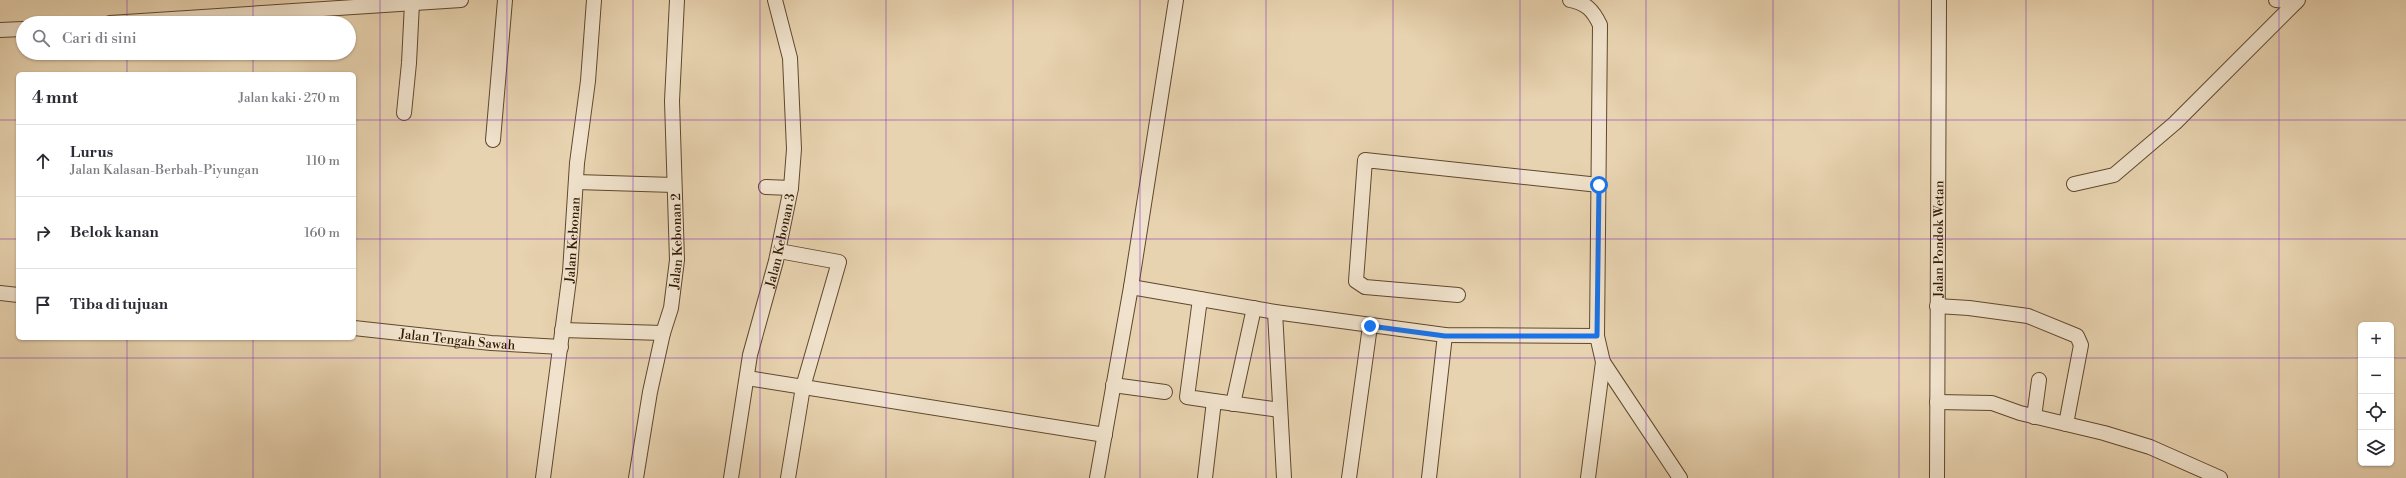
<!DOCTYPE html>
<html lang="id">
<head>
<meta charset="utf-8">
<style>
  body { margin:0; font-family:"Libre Bodoni",serif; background:#f2f2f3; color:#2b2b33 }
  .controls { position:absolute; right:12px; bottom:12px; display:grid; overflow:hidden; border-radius:6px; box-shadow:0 1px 3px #0004 }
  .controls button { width:36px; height:36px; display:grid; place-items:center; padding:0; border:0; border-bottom:1px solid #e1e1e2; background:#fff; color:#2b2b33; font:20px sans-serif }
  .stop { position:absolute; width:12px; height:12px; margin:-9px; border:3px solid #1a73e8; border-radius:50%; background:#fff }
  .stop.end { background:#1a73e8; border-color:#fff; box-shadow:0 1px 4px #0008 }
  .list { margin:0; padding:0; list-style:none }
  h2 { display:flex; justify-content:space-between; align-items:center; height:52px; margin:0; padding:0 16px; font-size:17px }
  h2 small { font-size:13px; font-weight:400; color:#7c7c81 }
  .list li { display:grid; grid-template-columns:26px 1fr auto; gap:12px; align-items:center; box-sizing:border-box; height:72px; padding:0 16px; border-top:1px solid #e1e1e2 }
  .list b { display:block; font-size:15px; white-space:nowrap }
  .list p { margin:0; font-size:13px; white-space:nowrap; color:#7c7c81 }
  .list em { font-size:13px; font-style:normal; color:#7c7c81 }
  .icon { flex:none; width:22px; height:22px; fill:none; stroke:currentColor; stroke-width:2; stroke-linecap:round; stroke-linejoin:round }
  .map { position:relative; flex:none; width:2406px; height:478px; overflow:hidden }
  .search { position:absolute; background:#fff; box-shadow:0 1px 3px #0004; left:16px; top:16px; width:340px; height:44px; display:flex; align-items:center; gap:10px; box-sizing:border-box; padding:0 14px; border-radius:22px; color:#7c7c81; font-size:15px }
  .panel { position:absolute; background:#fff; box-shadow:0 1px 3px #0004; left:16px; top:72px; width:340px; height:268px; border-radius:6px }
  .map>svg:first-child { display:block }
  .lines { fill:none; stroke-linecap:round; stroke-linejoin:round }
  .minor-casing { stroke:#5f482c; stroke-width:16 }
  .minor { stroke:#f0e2cc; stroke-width:14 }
  .route { stroke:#1a73e8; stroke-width:5 }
  .grid { fill:none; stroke:#7b2cbf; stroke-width:1; stroke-opacity:0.55 }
  .labels { text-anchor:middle; stroke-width:3; stroke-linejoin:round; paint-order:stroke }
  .street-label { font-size:13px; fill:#311900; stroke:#f0e2cc }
</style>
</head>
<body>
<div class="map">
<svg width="2406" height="478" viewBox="0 0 2406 478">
  <rect width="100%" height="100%" fill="#e8d3b0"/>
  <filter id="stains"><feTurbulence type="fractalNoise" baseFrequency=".005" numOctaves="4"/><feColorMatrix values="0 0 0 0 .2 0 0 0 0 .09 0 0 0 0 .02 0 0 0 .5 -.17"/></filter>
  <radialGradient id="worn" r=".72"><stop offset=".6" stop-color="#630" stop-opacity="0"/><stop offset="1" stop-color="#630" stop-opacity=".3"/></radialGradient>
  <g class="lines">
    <defs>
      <g id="minor">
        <path d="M1570,0C1586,3 1593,10 1600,25L1597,336L1603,362L1680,478"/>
        <polyline points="2276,0 2296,2"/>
        <polyline points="110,23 461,0"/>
        <polyline points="0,30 23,29"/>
        <polyline points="404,113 409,63 412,3"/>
        <polyline points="493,140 505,0"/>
        <polyline points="576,182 674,185"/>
        <polyline points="2074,184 2114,175 2175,123 2298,0"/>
        <polyline points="766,187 791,188"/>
        <polyline points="779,251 839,262 803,387 788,478"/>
        <polyline points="1131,287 1275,312 1445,335 1597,336"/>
        <polyline points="0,293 18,295"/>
        <polyline points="1458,295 1365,287 1356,281 1365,160 1599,185"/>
        <polyline points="1200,299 1187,397 1214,401"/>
        <polyline points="1937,306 1969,308 2028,316 2077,336 2081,345 2066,424"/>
        <polyline points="1275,312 1284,478"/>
        <path id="s1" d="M354,328L491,343L561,347"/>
        <polyline points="562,330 663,333"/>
        <polyline points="747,378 1105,435"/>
        <polyline points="1113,385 1165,392"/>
        <polyline points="1937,402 1992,403 2020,413 2104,433 2150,447 2220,478"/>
        <polyline points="1233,404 1254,308"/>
        <polyline points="2034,417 2039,380"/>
        <path id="s2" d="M543,478L570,272L577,163L588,81L594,0"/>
        <path id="s3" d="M636,478L650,392L663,333L671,308L677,260L672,101L677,0"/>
        <path id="s4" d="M731,478L750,355L776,261L791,188L794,149L790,58L775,0"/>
        <polyline points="1097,478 1131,287 1176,0"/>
        <polyline points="1205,478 1214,401 1280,410"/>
        <polyline points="1349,478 1370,326"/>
        <polyline points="1429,478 1445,335"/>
        <polyline points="1588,478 1603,362"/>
        <path id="s5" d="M1937,478L1939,0"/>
      </g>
    </defs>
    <use href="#minor" class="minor-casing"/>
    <use href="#minor" class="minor"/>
  </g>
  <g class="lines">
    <polyline class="route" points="1370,326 1445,336 1597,336 1599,185"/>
  </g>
  <path class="grid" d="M127,0V23M253,0V23M380,0V478M507,0V478M633,0V478M760,0V478M886,0V478M1013,0V478M1140,0V478M1266,0V478M1393,0V478M1520,0V478M1646,0V478M1773,0V478M1899,0V478M2026,0V478M2153,0V478M2279,0V478M127,53V74M253,53V74M0,120H18M354,120H2406M0,239H18M354,239H2406M127,338V478M253,338V478M0,358H2361M2391,358H2406"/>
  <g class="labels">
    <g class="street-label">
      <text dy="5" stroke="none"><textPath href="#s2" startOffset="240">Jalan Kebonan</textPath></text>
      <text dy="5" stroke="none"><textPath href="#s5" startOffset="239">Jalan Pondok Wetan</textPath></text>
      <text dy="5" stroke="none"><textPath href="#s4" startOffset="243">Jalan Kebonan 3</textPath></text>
      <text dy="5" stroke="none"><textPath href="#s3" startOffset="241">Jalan Kebonan 2</textPath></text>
      <text dy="5" stroke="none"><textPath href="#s1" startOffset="104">Jalan Tengah Sawah</textPath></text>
    </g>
  </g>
  <rect width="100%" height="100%" filter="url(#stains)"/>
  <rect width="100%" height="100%" fill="url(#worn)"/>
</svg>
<div class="controls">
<button>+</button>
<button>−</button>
<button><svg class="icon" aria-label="locate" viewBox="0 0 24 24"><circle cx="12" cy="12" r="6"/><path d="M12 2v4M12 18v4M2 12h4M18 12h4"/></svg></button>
<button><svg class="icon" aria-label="layers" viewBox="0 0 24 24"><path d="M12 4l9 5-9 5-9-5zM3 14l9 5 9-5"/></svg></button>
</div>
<div class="stop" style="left:1599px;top:185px"></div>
<div class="stop end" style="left:1370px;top:326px"></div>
<div class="search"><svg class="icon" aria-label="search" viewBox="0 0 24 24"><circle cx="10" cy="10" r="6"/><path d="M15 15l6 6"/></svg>Cari di sini</div>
<section class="panel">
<h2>4 mnt<small>Jalan kaki · 270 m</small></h2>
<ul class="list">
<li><svg class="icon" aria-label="ahead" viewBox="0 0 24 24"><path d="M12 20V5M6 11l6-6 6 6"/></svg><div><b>Lurus</b><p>Jalan Kalasan-Berbah-Piyungan</p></div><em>110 m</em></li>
<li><svg class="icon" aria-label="right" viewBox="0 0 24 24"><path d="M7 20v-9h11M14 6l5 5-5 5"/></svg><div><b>Belok kanan</b></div><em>160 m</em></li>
<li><svg class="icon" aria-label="arrive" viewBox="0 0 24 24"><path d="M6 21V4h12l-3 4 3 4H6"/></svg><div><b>Tiba di tujuan</b></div></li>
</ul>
</section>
</div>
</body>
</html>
